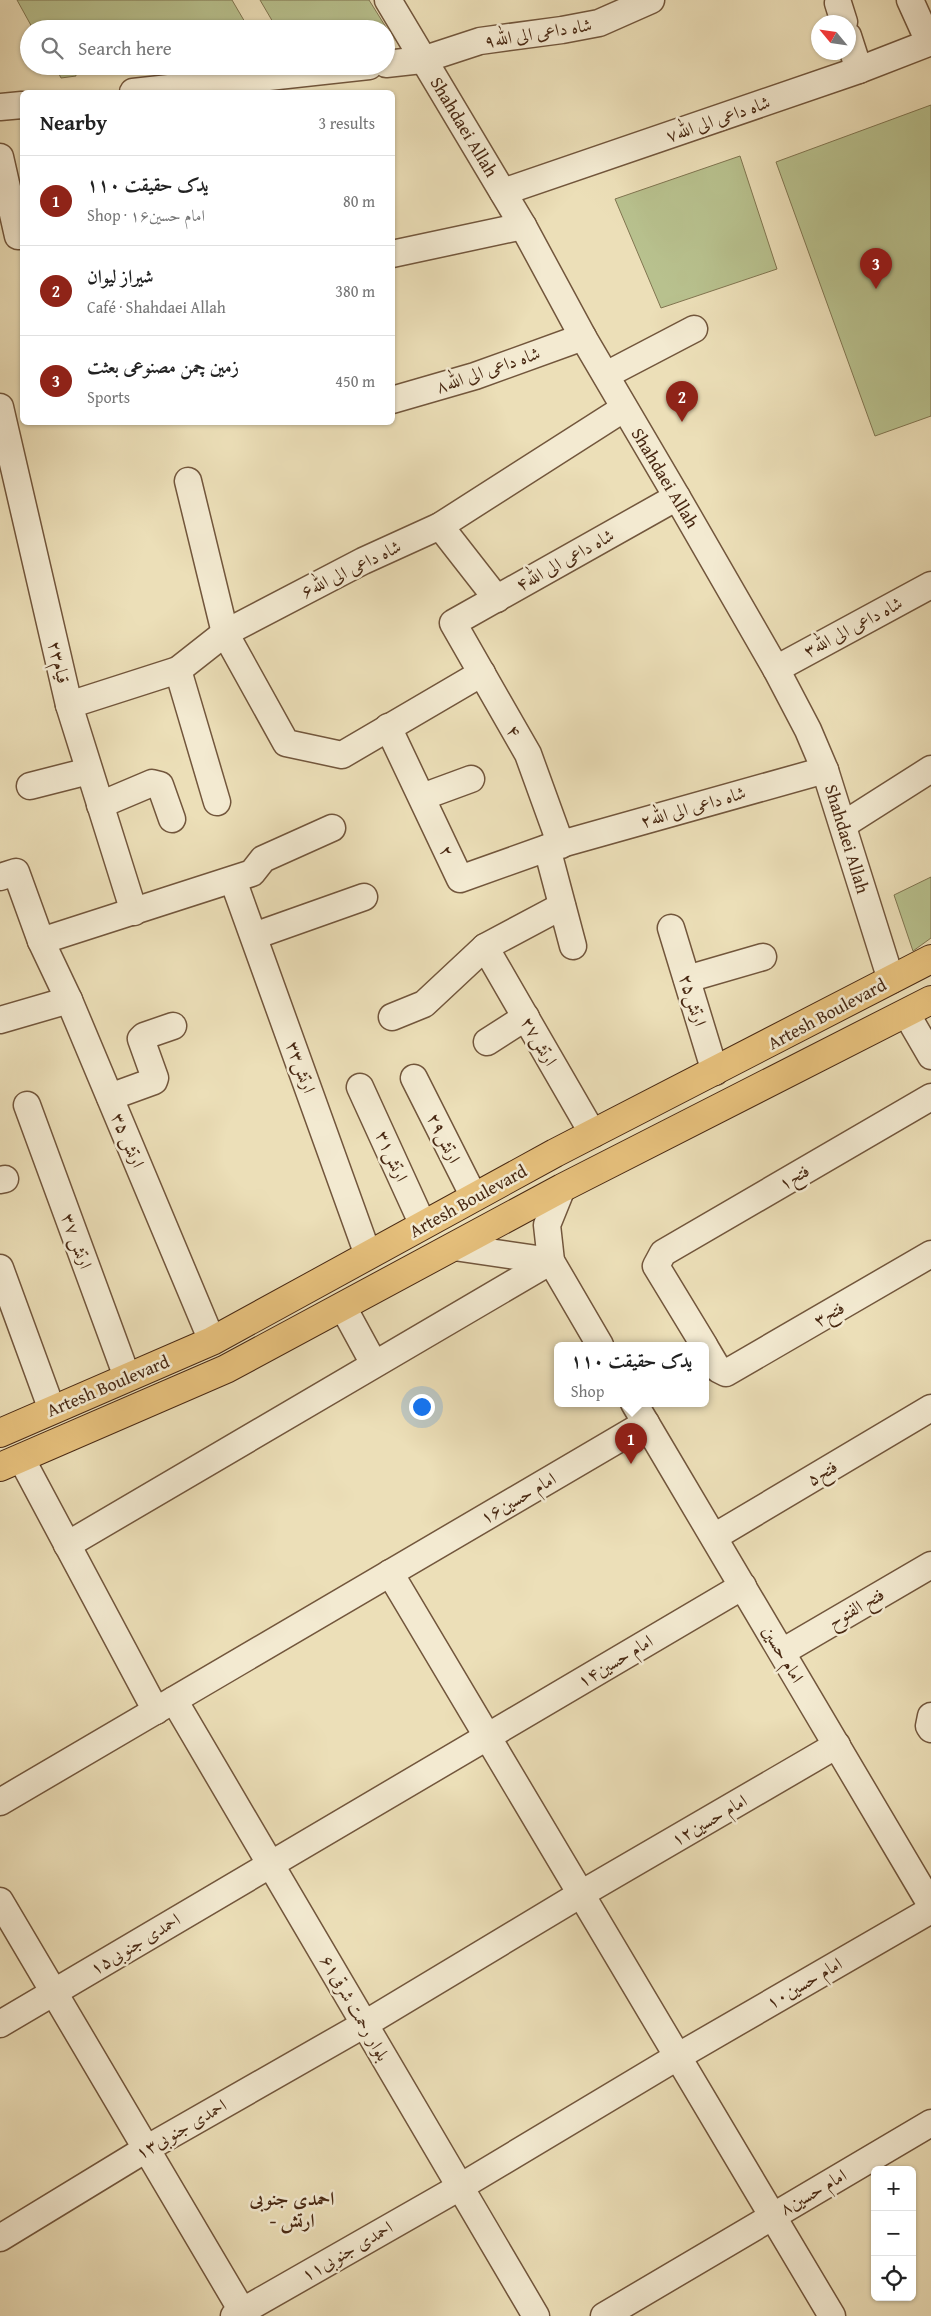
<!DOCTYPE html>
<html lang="en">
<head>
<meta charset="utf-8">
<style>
  body { margin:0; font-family:"Gentium Book Plus",Amiri,serif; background:#f6f6f6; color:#222 }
  .controls { position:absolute; right:15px; bottom:15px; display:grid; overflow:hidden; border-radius:8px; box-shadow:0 1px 4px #0004 }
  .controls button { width:45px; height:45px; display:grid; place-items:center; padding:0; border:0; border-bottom:1px solid #e0e0e0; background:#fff; color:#222; font:25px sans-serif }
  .compass { position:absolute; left:811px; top:15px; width:45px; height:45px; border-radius:50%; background:#fff; box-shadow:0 1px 4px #0004; rotate:299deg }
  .you { position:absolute; left:421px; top:1406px; width:18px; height:18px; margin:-12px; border:4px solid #fff; border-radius:50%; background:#1a73e8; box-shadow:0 0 0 8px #1a73e833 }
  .badge { display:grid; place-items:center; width:32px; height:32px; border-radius:50%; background:#8f2418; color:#fff; font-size:16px; font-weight:700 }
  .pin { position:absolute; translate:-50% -41px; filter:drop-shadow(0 1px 2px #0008) }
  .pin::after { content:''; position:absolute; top:26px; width:18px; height:15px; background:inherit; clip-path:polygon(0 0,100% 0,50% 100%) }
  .popup { position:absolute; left:554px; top:1342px; width:155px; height:65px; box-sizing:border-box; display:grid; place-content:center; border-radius:8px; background:#fff; filter:drop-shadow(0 1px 4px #0005); font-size:16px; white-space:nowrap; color:#767676 }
  .popup b { font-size:19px; color:#222 }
  .popup::after { content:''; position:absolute; left:50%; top:100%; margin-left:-10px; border:10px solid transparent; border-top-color:#fff }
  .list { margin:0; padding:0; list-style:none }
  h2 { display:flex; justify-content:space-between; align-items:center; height:65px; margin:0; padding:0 20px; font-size:21px }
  h2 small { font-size:16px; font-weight:400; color:#767676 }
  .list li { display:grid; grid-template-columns:32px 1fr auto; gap:15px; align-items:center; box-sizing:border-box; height:90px; padding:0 20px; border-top:1px solid #e0e0e0 }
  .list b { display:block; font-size:19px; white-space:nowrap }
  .list p { margin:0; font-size:16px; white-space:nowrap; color:#767676 }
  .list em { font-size:16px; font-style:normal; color:#767676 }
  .icon { flex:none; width:28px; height:28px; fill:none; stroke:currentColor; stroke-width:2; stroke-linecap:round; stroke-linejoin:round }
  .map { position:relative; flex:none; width:931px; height:2316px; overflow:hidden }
  .search { position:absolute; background:#fff; box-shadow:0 1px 4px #0004; left:20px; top:20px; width:375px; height:55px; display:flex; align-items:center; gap:12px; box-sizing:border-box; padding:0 18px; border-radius:28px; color:#767676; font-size:19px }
  .panel { position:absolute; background:#fff; box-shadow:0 1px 4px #0004; left:20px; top:90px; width:375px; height:335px; border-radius:8px }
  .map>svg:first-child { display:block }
  .green { fill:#b8c18e; stroke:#807550 }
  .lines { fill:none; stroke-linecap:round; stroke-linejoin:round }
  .minor-casing { stroke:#72563c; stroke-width:29 }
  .major-casing { stroke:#492913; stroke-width:30 }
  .minor { stroke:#f3ead1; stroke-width:26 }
  .major { stroke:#e6c07c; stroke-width:28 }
  .labels { text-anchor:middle; stroke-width:5; stroke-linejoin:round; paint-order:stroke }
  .street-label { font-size:18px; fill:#492913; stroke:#f3ead1 }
  .neighbourhood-label { font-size:19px; font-weight:bold; fill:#492913; stroke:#f3ead1 }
</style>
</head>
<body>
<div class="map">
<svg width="931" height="2316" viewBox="0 0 931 2316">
  <rect width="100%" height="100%" fill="#ecdfb8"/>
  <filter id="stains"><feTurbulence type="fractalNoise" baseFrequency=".004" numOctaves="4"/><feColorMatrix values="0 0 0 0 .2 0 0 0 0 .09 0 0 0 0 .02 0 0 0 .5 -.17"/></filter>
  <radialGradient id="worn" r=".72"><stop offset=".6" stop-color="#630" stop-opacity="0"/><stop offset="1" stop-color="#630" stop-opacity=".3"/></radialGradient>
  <g class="green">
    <polygon points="17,0 232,0 249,29 33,29"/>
    <polygon points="260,0 369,0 389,32 386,32 386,29 277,29"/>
    <polygon points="55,66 75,66 76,76 61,78"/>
    <polygon points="931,105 931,416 875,436 776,162"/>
    <polygon points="740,156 777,269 661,308 615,199"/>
    <polygon points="931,877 931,938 913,951 894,895"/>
  </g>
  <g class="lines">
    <defs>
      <g id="minor">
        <polyline points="388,0 523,226 583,337 677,497 776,669 808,730 825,770 891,980"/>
        <polyline points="910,0 929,42"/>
        <polyline points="838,3 844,22"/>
        <polyline points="848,36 859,70"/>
        <polyline points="386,64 422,60 480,41 562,30 599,23 651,0"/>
        <polyline points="133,92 369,66"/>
        <polyline points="0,107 22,105"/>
        <polyline points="0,157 18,236"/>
        <polyline points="503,192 859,70 931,42"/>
        <polyline points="392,254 523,226"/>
        <polyline points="606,375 694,329"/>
        <polyline points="392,400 475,376 583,337"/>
        <polyline points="0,407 69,705 134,912"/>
        <polyline points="188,481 225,633 286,743 342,755 482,673"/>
        <polyline points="440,526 497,599"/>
        <polyline points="776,669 931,585"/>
        <polyline points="178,670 217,802"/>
        <polyline points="69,705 178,670 225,633 363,561 440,526 623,409"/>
        <polyline points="388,727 460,879 547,848 825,770"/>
        <polyline points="30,786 89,771"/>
        <polyline points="422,797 471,779"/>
        <polyline points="100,805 152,783 160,785 172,819"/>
        <polyline points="843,825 931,769"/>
        <polyline points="561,845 528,754 453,623 677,497"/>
        <polyline points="547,848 573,946"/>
        <polyline points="0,877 16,872 41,941 69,1000 212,1341"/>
        <polyline points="233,880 368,1255"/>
        <polyline points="671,928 715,1072"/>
        <polyline points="254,936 364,897"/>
        <polyline points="41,941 252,873 263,859 332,828"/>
        <polyline points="485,947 593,1134"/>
        <polyline points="687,979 763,957"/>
        <polyline points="906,1013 931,1056"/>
        <polyline points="392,1017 424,1004 485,947 562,906"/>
        <polyline points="0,1020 69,1000"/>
        <polyline points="487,1042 526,1017"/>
        <polyline points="414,1078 474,1197"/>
        <polyline points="360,1087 423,1225"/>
        <polyline points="110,1097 154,1081 155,1078 141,1039 144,1036 173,1026"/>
        <polyline points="27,1105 127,1377"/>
        <polyline points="0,1180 5,1179"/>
        <polyline points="562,1188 547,1225 551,1261 600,1345"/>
        <polyline points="454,1247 551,1261"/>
        <polyline points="0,1268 52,1410"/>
        <polyline points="343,1307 374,1364"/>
        <polyline points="704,1345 656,1266 663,1253 931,1097"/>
        <polyline points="705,1347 718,1369 726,1373 931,1254"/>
        <polyline points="634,1403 931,1905"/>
        <polyline points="21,1458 156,1711"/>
        <polyline points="714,1537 931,1408"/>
        <polyline points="67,1545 551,1261"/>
        <polyline points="390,1573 832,2316"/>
        <polyline points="782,1652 931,1565"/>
        <polyline points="174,1700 536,2316"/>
        <polyline points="931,1716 929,1726 931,1729"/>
        <polyline points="0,1802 646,1423"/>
        <polyline points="0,1901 245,2316"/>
        <polyline points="0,2024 743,1586"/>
        <polyline points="0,2238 146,2149 365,2024 581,1894 837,1745"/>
        <polyline points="234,2316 460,2187 677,2057 931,1910"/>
        <polyline points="604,2316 931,2123"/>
      </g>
      <g id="major">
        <polyline points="0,1433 212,1341 555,1153 931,959"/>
        <polyline points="0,1467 226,1369 562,1188 931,1000"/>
      </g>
    </defs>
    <use href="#minor" class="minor-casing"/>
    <use href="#major" class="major-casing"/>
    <use href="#minor" class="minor"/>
    <use href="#major" class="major"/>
  </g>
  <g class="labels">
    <g class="street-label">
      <text transform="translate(538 33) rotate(-9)" y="6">شاه داعی الی الله۹</text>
      <text transform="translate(718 119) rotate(-19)" y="6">شاه داعی الی الله۷</text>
      <text transform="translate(464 127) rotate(59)" y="6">Shahdaei Allah</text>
      <text transform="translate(488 370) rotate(-19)" y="6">شاه داعی الی الله۸</text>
      <text transform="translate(665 478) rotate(59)" y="6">Shahdaei Allah</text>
      <text transform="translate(565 560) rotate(-29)" y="6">شاه داعی الی الله۴</text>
      <text transform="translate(351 569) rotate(-26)" y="6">شاه داعی الی الله۶</text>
      <text transform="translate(853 627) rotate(-28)" y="6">شاه داعی الی الله۳</text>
      <text transform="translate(59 662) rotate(77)" y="6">قیام۲۳</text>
      <text transform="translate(514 731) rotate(61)" y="6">۴</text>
      <text transform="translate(693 807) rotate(-16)" y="6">شاه داعی الی الله۲</text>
      <text transform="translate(847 839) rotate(73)" y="6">Shahdaei Allah</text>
      <text transform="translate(447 851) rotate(65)" y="6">۲</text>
      <text transform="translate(693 1000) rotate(73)" y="6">ارتش۲۵</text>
      <text transform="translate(827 1014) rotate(-28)" y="6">Artesh Boulevard</text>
      <text transform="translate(539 1041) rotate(60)" y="6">ارتش۲۷</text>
      <text transform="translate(301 1067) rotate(70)" y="6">ارتش۳۳</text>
      <text transform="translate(444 1138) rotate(64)" y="6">ارتش۲۹</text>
      <text transform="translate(128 1140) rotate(67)" y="6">ارتش ۳۵</text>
      <text transform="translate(392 1156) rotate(66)" y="6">ارتش۳۱</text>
      <text transform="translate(794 1177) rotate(-30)" y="6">۱فتح</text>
      <text transform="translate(468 1201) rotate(-29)" y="6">Artesh Boulevard</text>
      <text transform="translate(77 1241) rotate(70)" y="6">ارتش ۳۷</text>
      <text transform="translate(829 1314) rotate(-30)" y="6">۳فتح</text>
      <text transform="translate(108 1386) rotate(-23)" y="6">Artesh Boulevard</text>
      <text transform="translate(822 1473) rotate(-31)" y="6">۵فتح</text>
      <text transform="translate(518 1498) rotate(-30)" y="6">امام حسین۱۶</text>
      <text transform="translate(856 1608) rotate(-30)" y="6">فتح الفتوح</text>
      <text transform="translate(783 1654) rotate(59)" y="6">امام حسین</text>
      <text transform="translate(615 1661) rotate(-31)" y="6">امام حسین۱۴</text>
      <text transform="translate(709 1820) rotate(-30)" y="6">امام حسین۱۲</text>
      <text transform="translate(135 1944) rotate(-31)" y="6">احمدی جنوبی۱۵</text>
      <text transform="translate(804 1983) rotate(-30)" y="6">امام حسین۱۰</text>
      <text transform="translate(355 2008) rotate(60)" y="6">بلوار رحمت شرقی۶۱</text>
      <text transform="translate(181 2129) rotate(-30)" y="6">احمدی جنوبی۱۳</text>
      <text transform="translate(813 2192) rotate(-30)" y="6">امام حسین۸</text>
      <text transform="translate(347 2251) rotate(-30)" y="6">احمدی جنوبی۱۱</text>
    </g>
    <g class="neighbourhood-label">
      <text x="292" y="2205">احمدی جنوبی<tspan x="292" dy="22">- ارتش</tspan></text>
    </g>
  </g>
  <rect width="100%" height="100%" filter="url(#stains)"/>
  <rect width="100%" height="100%" fill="url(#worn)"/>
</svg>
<div class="controls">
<button>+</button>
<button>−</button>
<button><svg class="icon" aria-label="locate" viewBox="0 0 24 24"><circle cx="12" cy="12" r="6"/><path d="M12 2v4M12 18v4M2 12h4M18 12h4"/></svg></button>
</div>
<svg class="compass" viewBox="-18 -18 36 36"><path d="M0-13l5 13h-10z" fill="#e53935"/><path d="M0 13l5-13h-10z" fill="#767676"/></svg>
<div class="you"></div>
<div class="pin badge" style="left:631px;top:1464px">1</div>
<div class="popup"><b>یدک حقیقت ۱۱۰</b>Shop</div>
<div class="pin badge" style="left:682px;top:422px">2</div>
<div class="pin badge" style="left:876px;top:289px">3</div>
<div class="search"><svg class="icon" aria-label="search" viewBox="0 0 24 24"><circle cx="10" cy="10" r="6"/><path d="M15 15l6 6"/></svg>Search here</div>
<section class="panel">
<h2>Nearby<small>3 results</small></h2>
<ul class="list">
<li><span class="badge">1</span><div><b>یدک حقیقت ۱۱۰</b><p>Shop · امام حسین۱۶</p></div><em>80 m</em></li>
<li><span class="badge">2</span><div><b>شیراز لیوان</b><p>Café · Shahdaei Allah</p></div><em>380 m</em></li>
<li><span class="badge">3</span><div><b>زمین چمن مصنوعی بعثت</b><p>Sports</p></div><em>450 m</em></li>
</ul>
</section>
</div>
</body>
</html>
